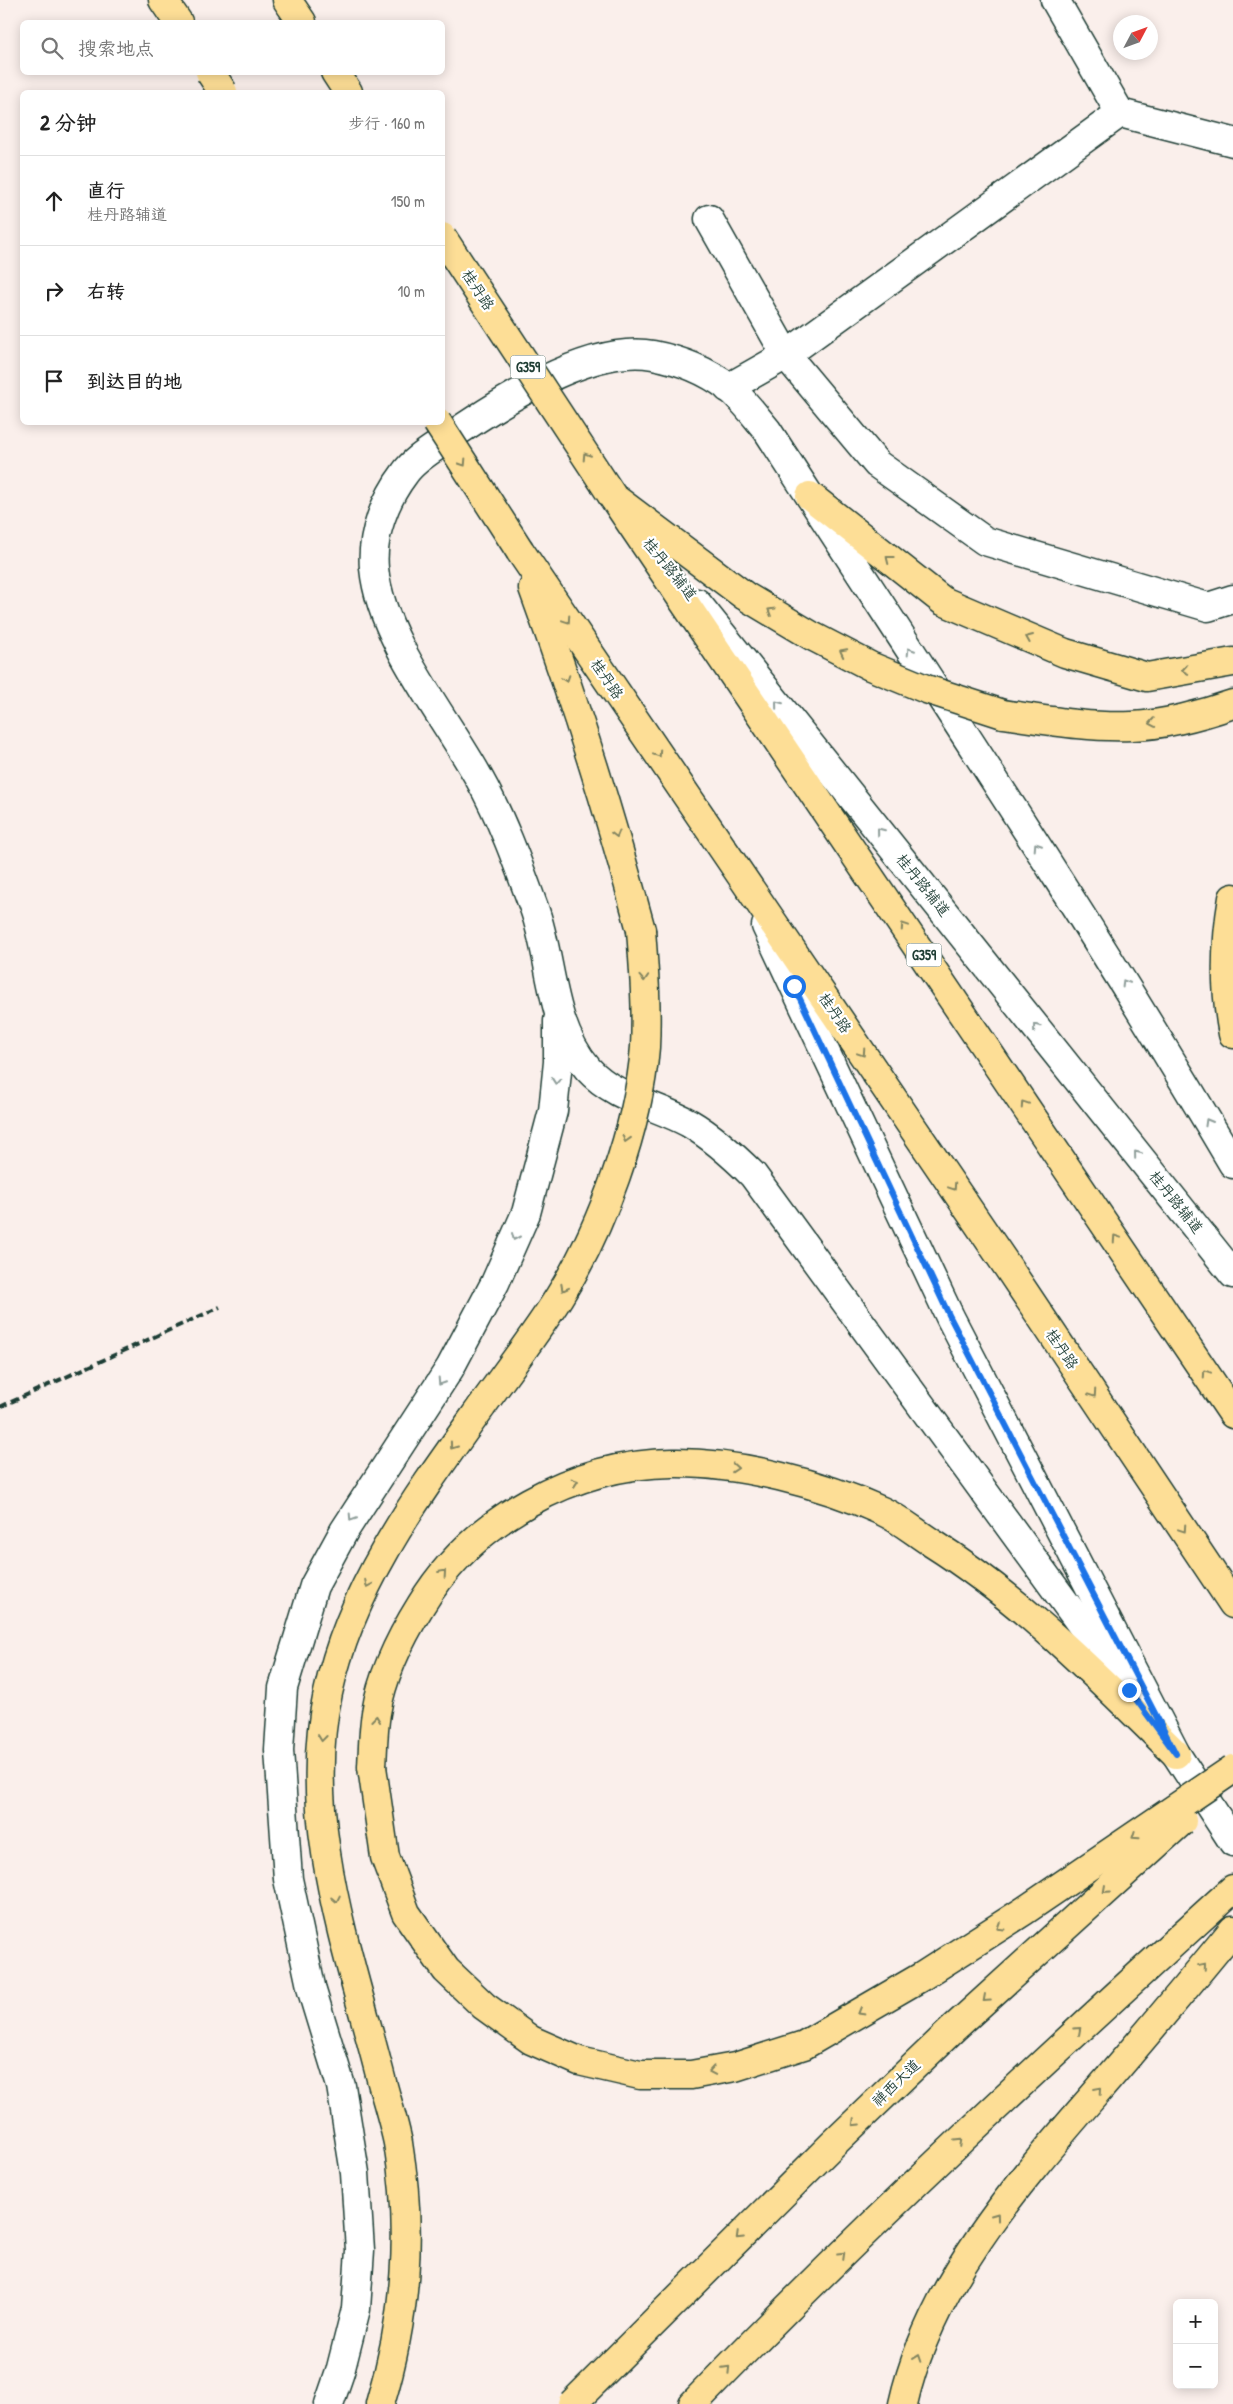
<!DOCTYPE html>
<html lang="zh">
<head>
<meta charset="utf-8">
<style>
  body { margin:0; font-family:"Patrick Hand","LXGW WenKai TC",sans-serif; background:#f6f6f6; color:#222 }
  .controls { position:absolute; right:15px; bottom:15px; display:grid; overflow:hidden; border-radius:8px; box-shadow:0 2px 12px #0003 }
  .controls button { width:45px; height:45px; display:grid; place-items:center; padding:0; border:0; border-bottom:1px solid #e0e0e0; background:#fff; color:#222; font:25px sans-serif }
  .compass { position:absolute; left:1113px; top:15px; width:45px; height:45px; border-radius:50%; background:#fff; box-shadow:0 2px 12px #0003; rotate:49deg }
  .stop { position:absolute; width:15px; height:15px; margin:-11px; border:4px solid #1a73e8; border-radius:50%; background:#fff }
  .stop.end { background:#1a73e8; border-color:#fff; box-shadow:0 1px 5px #0008 }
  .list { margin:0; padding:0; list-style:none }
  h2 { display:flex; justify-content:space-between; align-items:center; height:65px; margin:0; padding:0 20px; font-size:21px }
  h2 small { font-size:16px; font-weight:400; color:#767676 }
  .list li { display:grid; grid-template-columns:32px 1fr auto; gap:15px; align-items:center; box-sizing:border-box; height:90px; padding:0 20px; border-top:1px solid #e0e0e0 }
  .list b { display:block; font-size:19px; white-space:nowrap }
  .list p { margin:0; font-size:16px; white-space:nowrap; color:#767676 }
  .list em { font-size:16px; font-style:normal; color:#767676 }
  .icon { flex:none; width:28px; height:28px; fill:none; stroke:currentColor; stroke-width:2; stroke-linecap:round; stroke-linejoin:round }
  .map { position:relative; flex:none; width:1233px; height:2404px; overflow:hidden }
  .search { position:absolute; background:#fff; box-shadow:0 2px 12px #0003; left:20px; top:20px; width:425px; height:55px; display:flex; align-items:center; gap:12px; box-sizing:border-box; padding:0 18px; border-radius:8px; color:#767676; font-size:19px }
  .panel { position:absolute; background:#fff; box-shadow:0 2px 12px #0003; left:20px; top:90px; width:425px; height:335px; border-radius:8px }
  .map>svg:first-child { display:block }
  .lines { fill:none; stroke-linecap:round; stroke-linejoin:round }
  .minor-casing { stroke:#1f3d34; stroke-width:31 }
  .tertiary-casing { stroke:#1f3d34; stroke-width:31 }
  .secondary-casing { stroke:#1f3d34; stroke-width:31 }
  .primary-casing { stroke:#1f3d34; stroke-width:31 }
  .trunk-casing { stroke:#1f3d34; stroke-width:31 }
  .minor { stroke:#fff; stroke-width:28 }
  .tertiary { stroke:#fff; stroke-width:28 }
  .secondary { stroke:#fff; stroke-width:28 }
  .primary { stroke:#fdde96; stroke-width:28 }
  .trunk { stroke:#fdde96; stroke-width:28 }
  .rail { stroke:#1f3d34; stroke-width:4; stroke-dasharray:8 4; stroke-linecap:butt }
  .primary-bridge-casing { stroke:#1f3d34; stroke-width:31; stroke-linecap:butt }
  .trunk-bridge-casing { stroke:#1f3d34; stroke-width:31; stroke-linecap:butt }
  .primary-bridge { stroke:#fdde96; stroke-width:28 }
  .trunk-bridge { stroke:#fdde96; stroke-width:28 }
  .oneway { stroke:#838560 }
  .oneway2 { stroke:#8f9e9a }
  .route { stroke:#1a73e8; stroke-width:6 }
  .labels { text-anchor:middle; stroke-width:4.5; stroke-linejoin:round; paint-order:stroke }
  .shield { fill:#fff; stroke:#627771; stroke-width:1 }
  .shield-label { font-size:14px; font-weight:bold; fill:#1f3d34 }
  .street-label { font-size:15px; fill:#1f3d34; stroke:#fff }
</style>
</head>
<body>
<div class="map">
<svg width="1233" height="2404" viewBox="0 0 1233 2404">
  <rect width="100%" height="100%" fill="#faefeb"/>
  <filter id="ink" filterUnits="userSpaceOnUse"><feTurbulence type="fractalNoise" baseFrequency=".02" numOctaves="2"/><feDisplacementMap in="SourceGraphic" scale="10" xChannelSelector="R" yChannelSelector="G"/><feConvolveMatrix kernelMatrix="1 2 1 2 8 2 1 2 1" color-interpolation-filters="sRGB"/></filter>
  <g filter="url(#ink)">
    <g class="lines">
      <defs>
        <g id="minor">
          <polyline points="1120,113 1233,142"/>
          <polyline points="709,219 786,355 877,464 985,541 1208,607 1233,599"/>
          <polyline points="728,388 786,355 1120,113 1055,0"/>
        </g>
        <g id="tertiary">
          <path d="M1145,1712L753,1175C733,1155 713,1137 689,1123C656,1105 614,1098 588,1069C549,1024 553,961 534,908C518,864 502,819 479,778C445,716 381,640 374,568C371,536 385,499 405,473C414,460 431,450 444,441C494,406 589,343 653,355C679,360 707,371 728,387C743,399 755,416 767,430C924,673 1086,914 1233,1164"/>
          <polyline points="329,2404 340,2372 356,2309 360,2250 355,2173 341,2086 312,1991 288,1879 279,1750 283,1688 314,1586 344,1531 450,1368 495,1283 526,1213 553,1111 558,1062 558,1021"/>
        </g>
        <g id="secondary">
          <polyline points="697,603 1233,1274"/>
          <polyline points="766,926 950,1317 1176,1754 1233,1842"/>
        </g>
        <g id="primary">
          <polyline points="810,496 943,601 1065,653 1147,677 1233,662"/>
          <polyline points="617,500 745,596 812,636"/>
          <path d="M1003,714C1046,720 1089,728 1132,726C1163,725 1204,714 1233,704"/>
        </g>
        <g id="trunk">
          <polyline points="163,0 178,22"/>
          <polyline points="287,0 302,22"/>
          <polyline points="335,72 348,92"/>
          <polyline points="613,497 1233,1414"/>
          <polyline points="520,551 1007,1266 1233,1604"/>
          <path d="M533,588C574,700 610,814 641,930"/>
          <path d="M1233,898C1225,944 1224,988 1233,1034"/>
          <path d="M372,1767C373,1750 373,1731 376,1713C382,1675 401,1637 421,1605C473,1519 573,1464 673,1463C739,1462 823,1484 882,1511C900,1519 916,1533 932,1543C1024,1601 1099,1679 1176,1754"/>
          <path d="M380,2404C406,2317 413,2233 398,2143C393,2119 385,2095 379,2071C348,1950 300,1819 328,1693C351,1585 419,1494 482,1406"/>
          <path d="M693,2404C866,2225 1049,2056 1233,1889"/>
          <path d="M903,2404C931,2278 1027,2173 1109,2078C1151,2029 1192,1980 1233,1930"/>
        </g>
      </defs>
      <use href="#minor" class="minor-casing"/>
      <use href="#tertiary" class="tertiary-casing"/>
      <use href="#secondary" class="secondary-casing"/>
      <use href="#primary" class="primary-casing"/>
      <use href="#trunk" class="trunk-casing"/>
      <use href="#minor" class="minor"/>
      <use href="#tertiary" class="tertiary"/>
      <use href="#secondary" class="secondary"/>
      <use href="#primary" class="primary"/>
      <use href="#trunk" class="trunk"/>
      <polyline class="rail" points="0,1407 220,1307"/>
      <defs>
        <polyline id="primary-bridge" points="812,636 870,666 926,689 1003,714"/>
        <g id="trunk-bridge">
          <polyline points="210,72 223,92"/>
          <polyline points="442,237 613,497"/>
          <polyline points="437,422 520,551"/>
          <path d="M482,1406C508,1370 535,1335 559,1297C601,1230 639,1127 645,1047C647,1008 644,969 641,930"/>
          <polyline points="372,1767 385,1857 406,1913 446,1970 484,2006 531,2040 579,2061 640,2075 691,2075 735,2067 804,2045 921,1977 1024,1911 1233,1769"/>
          <polyline points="572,2404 832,2145 954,2028 1182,1821"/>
        </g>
      </defs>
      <use href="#primary-bridge" class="primary-bridge-casing"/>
      <use href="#trunk-bridge" class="trunk-bridge-casing"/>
      <use href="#primary-bridge" class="primary-bridge"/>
      <use href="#trunk-bridge" class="trunk-bridge"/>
    </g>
    <defs><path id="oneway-chevron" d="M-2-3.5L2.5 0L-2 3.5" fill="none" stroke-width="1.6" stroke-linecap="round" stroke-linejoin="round" transform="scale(1.25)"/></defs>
    <g class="oneway">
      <use href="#oneway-chevron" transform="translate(586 456) rotate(-123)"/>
      <use href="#oneway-chevron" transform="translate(463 463) rotate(57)"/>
      <use href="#oneway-chevron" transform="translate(889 559) rotate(-142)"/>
      <use href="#oneway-chevron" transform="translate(771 611) rotate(-149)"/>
      <use href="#oneway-chevron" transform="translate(567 620) rotate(56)"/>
      <use href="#oneway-chevron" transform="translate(1029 638) rotate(-157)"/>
      <use href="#oneway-chevron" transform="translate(843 652) rotate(-153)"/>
      <use href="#oneway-chevron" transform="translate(1185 670) rotate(170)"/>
      <use href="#oneway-chevron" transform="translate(566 679) rotate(71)"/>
      <use href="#oneway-chevron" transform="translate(1152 723) rotate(170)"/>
      <use href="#oneway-chevron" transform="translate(658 754) rotate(56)"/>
      <use href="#oneway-chevron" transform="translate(616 834) rotate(75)"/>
      <use href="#oneway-chevron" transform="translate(904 926) rotate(-124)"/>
      <use href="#oneway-chevron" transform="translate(644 978) rotate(86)"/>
      <use href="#oneway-chevron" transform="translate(862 1053) rotate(56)"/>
      <use href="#oneway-chevron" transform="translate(1024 1104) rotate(-124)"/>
      <use href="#oneway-chevron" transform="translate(626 1139) rotate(107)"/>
      <use href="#oneway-chevron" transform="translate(953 1187) rotate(56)"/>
      <use href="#oneway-chevron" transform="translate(1116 1238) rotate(-124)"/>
      <use href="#oneway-chevron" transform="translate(564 1288) rotate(118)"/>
      <use href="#oneway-chevron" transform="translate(1206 1373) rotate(-124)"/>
      <use href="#oneway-chevron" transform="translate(1093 1394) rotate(56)"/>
      <use href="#oneway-chevron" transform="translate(453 1446) rotate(126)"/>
      <use href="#oneway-chevron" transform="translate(735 1468) rotate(5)"/>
      <use href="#oneway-chevron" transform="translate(575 1482) rotate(-18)"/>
      <use href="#oneway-chevron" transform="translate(1183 1529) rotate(56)"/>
      <use href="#oneway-chevron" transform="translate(443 1573) rotate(-49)"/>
      <use href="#oneway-chevron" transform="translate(368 1584) rotate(116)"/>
      <use href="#oneway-chevron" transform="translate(376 1719) rotate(-84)"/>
      <use href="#oneway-chevron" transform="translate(322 1738) rotate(97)"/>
      <use href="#oneway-chevron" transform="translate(1135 1836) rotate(146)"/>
      <use href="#oneway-chevron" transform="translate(1106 1890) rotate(138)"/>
      <use href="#oneway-chevron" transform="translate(336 1899) rotate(78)"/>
      <use href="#oneway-chevron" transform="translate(1000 1927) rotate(148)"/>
      <use href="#oneway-chevron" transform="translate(1203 1966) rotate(-50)"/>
      <use href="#oneway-chevron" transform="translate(986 1999) rotate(138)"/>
      <use href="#oneway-chevron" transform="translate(861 2012) rotate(150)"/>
      <use href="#oneway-chevron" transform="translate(1078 2030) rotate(-42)"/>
      <use href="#oneway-chevron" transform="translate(712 2071) rotate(170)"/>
      <use href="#oneway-chevron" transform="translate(1099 2090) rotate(-49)"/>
      <use href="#oneway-chevron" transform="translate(855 2123) rotate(136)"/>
      <use href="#oneway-chevron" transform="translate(959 2142) rotate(-44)"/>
      <use href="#oneway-chevron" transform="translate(996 2216) rotate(-54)"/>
      <use href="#oneway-chevron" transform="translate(739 2236) rotate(136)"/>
      <use href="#oneway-chevron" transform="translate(842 2255) rotate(-44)"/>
      <use href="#oneway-chevron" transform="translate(918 2358) rotate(-71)"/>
      <use href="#oneway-chevron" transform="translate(727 2369) rotate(-46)"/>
    </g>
    <g class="oneway2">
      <use href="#oneway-chevron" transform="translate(910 651) rotate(-123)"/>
      <use href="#oneway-chevron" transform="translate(778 704) rotate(-129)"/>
      <use href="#oneway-chevron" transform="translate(880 831) rotate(-129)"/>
      <use href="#oneway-chevron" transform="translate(1037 846) rotate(-123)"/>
      <use href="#oneway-chevron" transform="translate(1125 983) rotate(-122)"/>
      <use href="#oneway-chevron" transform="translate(1036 1027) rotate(-129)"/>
      <use href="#oneway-chevron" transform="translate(556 1081) rotate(95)"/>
      <use href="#oneway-chevron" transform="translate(1208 1122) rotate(-120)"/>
      <use href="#oneway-chevron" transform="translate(1137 1154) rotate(-129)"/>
      <use href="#oneway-chevron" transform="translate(515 1237) rotate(114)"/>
      <use href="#oneway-chevron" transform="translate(441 1382) rotate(123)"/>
      <use href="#oneway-chevron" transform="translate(352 1518) rotate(123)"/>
    </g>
  </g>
  <g class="lines" filter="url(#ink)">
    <polyline class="route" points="794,986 950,1317 1176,1754 1129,1690"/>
  </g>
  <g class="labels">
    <g class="shield">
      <rect x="510.5" y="355.5" width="35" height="23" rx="4"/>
      <rect x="906.5" y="943.5" width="35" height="23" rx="4"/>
    </g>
    <g class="shield-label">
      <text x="528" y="372">G359</text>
      <text x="924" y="960">G359</text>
    </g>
    <g class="street-label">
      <text transform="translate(478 290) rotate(57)" y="5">桂丹路</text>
      <text transform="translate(670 569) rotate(51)" y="5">桂丹路辅道</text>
      <text transform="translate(607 679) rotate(56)" y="5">桂丹路</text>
      <text transform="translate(923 885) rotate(51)" y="5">桂丹路辅道</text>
      <text transform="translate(835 1013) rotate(56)" y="5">桂丹路</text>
      <text transform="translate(1176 1202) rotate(51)" y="5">桂丹路辅道</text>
      <text transform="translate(1062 1349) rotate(56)" y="5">桂丹路</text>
      <text transform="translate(896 2083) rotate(-44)" y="5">禅西大道</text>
    </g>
  </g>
</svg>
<div class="controls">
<button>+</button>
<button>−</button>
</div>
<svg class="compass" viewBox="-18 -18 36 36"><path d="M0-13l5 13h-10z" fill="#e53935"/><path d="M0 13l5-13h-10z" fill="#767676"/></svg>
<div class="stop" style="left:794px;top:986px"></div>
<div class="stop end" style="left:1129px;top:1690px"></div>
<div class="search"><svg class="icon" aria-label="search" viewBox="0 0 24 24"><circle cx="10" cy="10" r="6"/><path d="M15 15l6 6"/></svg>搜索地点</div>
<section class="panel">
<h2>2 分钟<small>步行 · 160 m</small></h2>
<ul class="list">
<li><svg class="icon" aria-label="ahead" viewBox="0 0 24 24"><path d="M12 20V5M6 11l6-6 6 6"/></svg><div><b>直行</b><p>桂丹路辅道</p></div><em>150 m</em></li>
<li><svg class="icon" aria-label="right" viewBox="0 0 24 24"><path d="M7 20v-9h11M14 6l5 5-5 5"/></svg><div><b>右转</b></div><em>10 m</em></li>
<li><svg class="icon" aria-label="arrive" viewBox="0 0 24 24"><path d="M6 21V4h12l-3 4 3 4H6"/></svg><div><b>到达目的地</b></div></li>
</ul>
</section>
</div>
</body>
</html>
